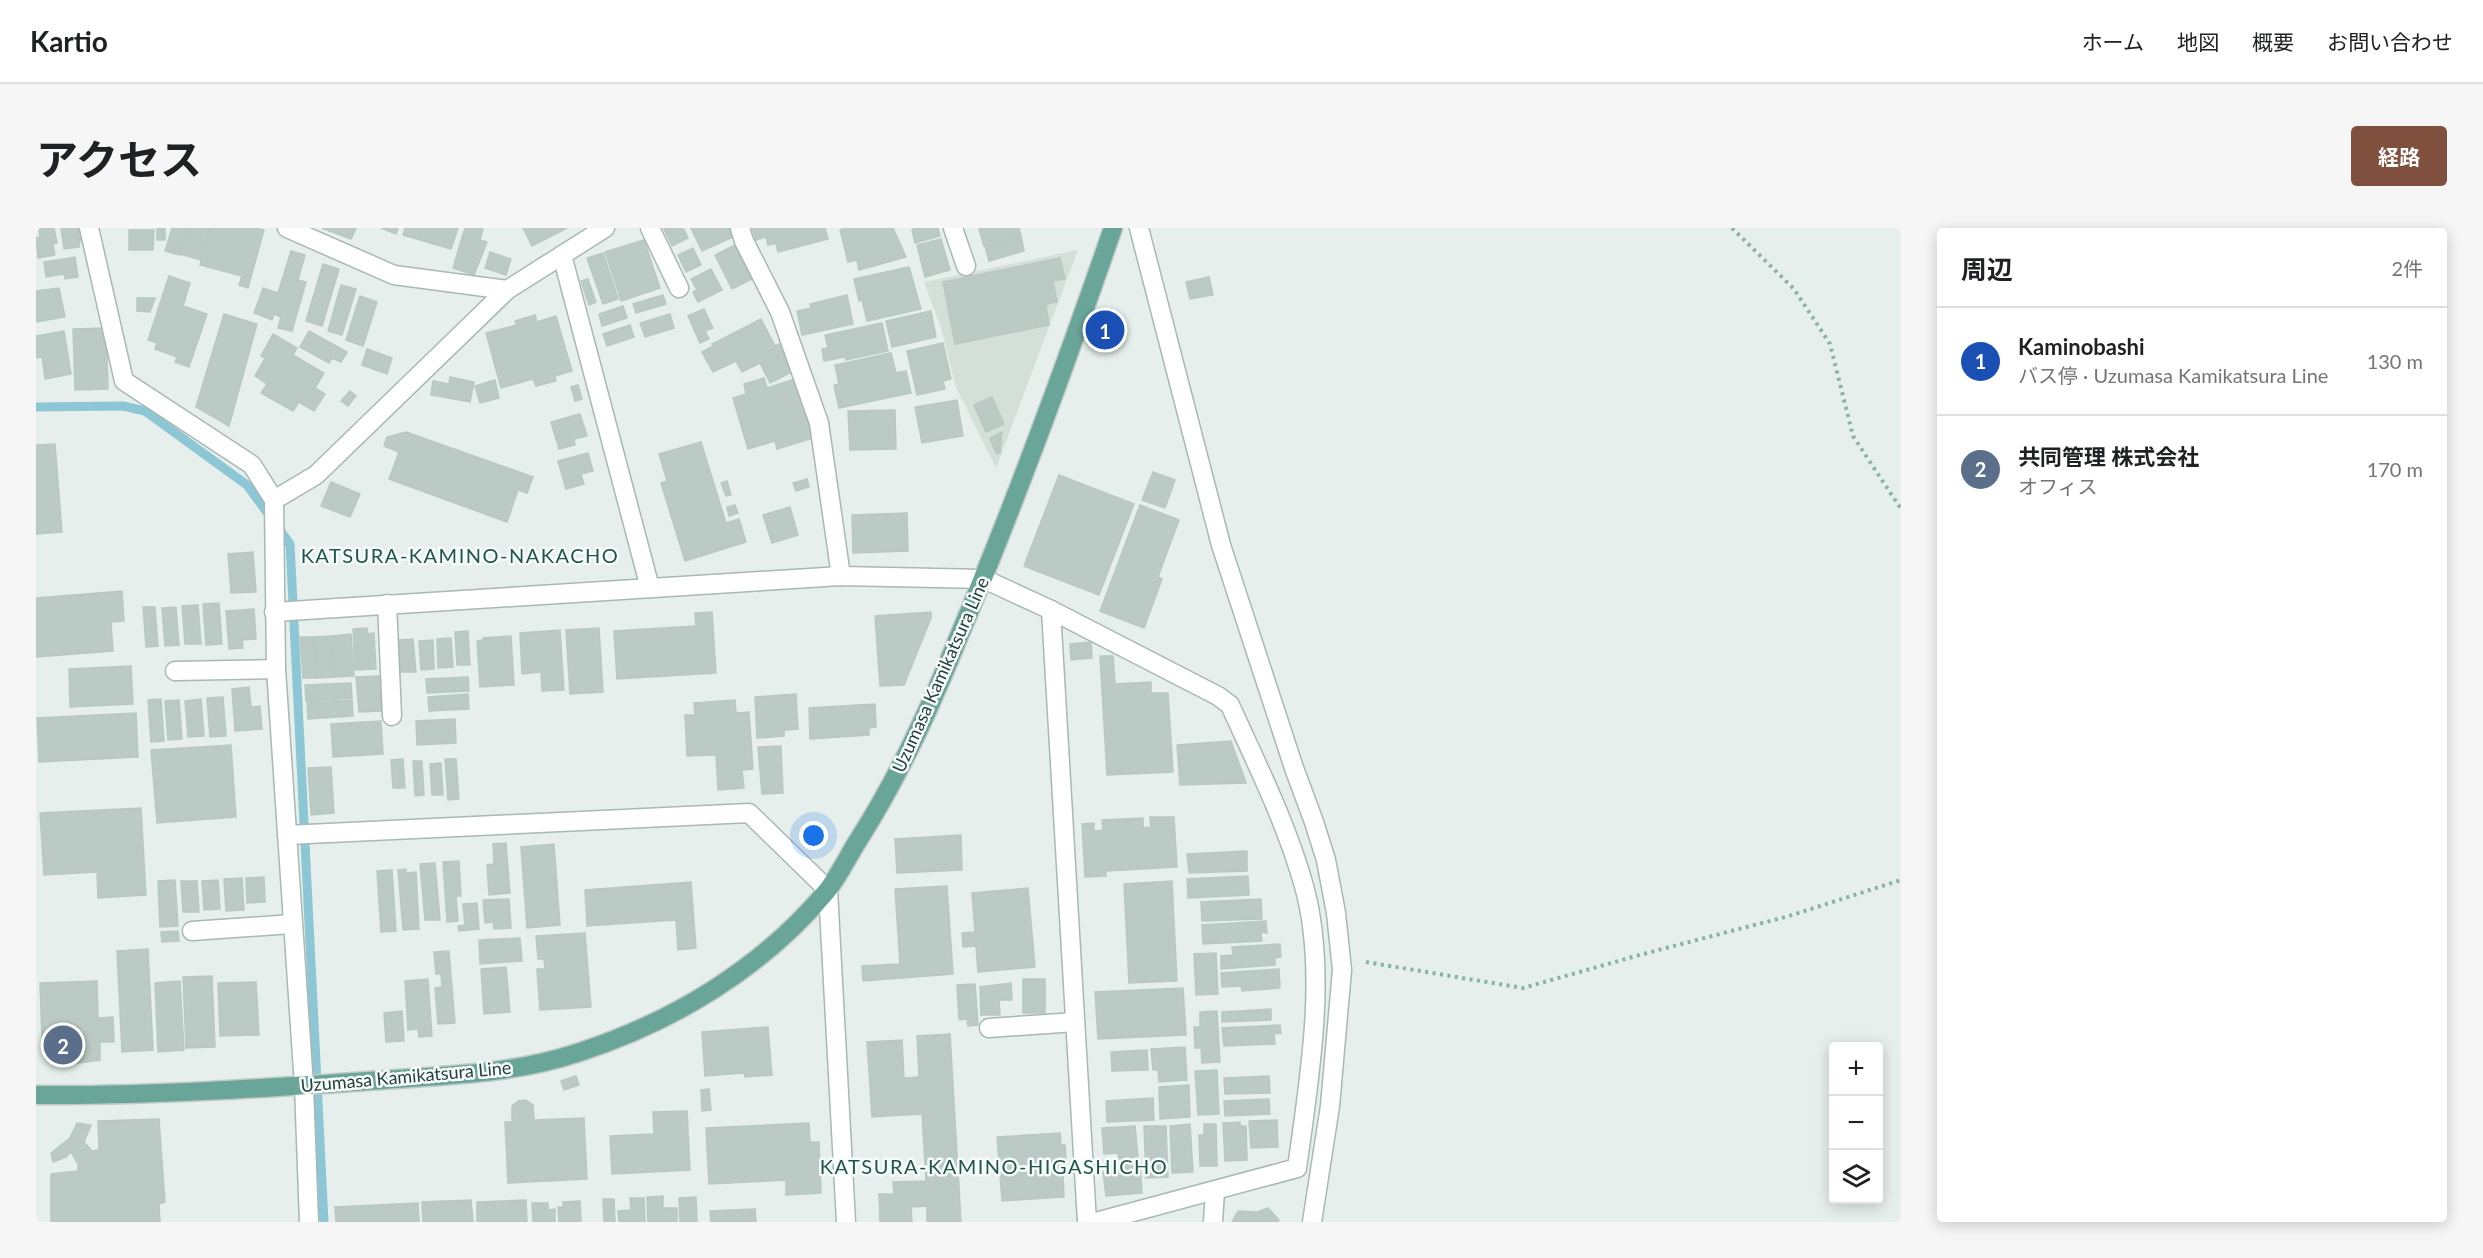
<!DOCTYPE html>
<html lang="ja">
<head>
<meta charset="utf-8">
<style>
  body { margin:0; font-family:Lato,"Noto Sans JP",sans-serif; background:#f6f6f6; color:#202124 }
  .controls { position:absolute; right:18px; bottom:18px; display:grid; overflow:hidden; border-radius:6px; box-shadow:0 3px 15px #0003 }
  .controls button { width:54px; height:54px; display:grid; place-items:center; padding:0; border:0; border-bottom:2px solid #e0e0e0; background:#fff; color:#202124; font:30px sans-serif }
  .you { position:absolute; left:778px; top:608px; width:21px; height:21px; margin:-15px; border:4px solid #fff; border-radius:50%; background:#1a73e8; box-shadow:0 0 0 9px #1a73e833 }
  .badge { display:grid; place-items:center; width:39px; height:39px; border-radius:50%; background:#7f503e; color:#fff; font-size:20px; font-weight:700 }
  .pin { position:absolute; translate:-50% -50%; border:3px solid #fff; box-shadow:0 2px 6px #0006 }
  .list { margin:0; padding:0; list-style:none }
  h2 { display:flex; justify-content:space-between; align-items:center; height:78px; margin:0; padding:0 24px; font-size:26px }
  h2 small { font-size:20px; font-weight:400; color:#757577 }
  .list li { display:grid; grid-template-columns:39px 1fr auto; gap:18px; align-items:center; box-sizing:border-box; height:108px; padding:0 24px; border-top:2px solid #e0e0e0 }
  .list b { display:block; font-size:22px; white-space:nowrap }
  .list p { margin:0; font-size:20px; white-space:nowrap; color:#757577 }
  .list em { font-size:20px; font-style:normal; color:#757577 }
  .icon { flex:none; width:33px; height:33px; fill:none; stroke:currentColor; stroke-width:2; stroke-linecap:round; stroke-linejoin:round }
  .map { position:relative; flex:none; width:1865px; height:994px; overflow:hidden; border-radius:6px }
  header { display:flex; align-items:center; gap:36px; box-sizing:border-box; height:84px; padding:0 30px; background:#fff; border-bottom:2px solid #e0e0e0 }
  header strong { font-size:28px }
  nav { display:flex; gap:33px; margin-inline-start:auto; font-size:21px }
  .intro { display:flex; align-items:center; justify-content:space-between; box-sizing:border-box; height:144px; padding:0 36px }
  h1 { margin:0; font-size:42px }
  .button { padding:15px 27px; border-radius:6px; background:#7f503e; color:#fff; font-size:21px; font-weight:700 }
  main { display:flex; gap:36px; padding:0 36px }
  aside { flex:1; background:#fff; border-radius:6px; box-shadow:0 3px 15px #0003 }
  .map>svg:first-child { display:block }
  .built { fill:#d4dfda }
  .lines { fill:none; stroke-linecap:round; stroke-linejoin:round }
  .stream { stroke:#8dc6d4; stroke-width:9 }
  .building { fill:#bbcac4; stroke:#b8c9c2; stroke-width:1.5 }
  .minor-casing { stroke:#a8b8b3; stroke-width:21 }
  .major-casing { stroke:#c2cac8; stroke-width:21 }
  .path { stroke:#85b3a6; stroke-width:4; stroke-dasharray:3 4.5; stroke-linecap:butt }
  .minor { stroke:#fff; stroke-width:18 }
  .major { stroke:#69a598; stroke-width:18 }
  .labels { text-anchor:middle; stroke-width:5; stroke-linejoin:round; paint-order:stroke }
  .street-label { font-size:18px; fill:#24423b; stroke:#f7fbf9 }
  .neighbourhood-label { font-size:20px; letter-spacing:1.5px; fill:#1f554a; stroke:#f7fbf9 }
</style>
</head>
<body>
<header>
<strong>Kartio</strong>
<nav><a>ホーム</a><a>地図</a><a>概要</a><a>お問い合わせ</a></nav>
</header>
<div class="intro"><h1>アクセス</h1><a class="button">経路</a></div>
<main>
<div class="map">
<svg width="1865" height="994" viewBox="0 0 1865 994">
  <rect width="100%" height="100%" fill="#e6efeb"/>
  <polygon class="built" points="1042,22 960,240 920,159 905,100 888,54"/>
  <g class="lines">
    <polyline class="stream" points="0,179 87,178 109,183 211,257 254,316 288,994"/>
  </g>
  <g class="building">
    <polygon points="3,0 18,0 21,15 17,16 19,27 2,30 0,10 4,9"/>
    <polygon points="25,0 46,0 43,19 28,21"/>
    <rect x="121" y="0" width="8" height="12"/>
    <polygon points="136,0 152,0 144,27 129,23"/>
    <polygon points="152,0 174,0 165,32 144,26"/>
    <polygon points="174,0 220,0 228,2 212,60 203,57 206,48 164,37"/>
    <polygon points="286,0 320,0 315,11"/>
    <polygon points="345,0 362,0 360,6"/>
    <polygon points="369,0 422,0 415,21 367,7"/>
    <polygon points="429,0 447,0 444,12 451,14 438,47 417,40"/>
    <polygon points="487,0 531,0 496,18"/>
    <polygon points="630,0 647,0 652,10 636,18 628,1"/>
    <polygon points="655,0 698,0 701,7 666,23"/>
    <polygon points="716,0 789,0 792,11 742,24 740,15 732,17 730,9 720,12"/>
    <polygon points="810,0 857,0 870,29 823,42 821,32 812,34 804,2"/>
    <polygon points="878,0 902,0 904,8 879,15 876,2"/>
    <polygon points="947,0 983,0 985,8 948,18 943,1"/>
    <polygon points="93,2 118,2 117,22 93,22"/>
    <polygon points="985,8 988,23 953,33 949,18"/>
    <polygon points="905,11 914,42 889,49 881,17"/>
    <polygon points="608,12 624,60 585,73 569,24"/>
    <polygon points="703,15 720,49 696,61 679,27"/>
    <polygon points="657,20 665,37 650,44 642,27"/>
    <polygon points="255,23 269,27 262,52 270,54 256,103 242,100 245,89 238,86 236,92 218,85 227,60 242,65"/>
    <polygon points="454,24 475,31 470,47 449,40"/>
    <polygon points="567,25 582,71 567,76 551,30"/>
    <polygon points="39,29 42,49 29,51 28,46 10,49 8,34"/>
    <polygon points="1024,30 1029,51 1017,53 1021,74 1010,76 1013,97 919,116 907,54"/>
    <polygon points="287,36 303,41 286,98 270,93"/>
    <polygon points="873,39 885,81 831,93 826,72 823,73 818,51"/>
    <polygon points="675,41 686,62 662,74 657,64 661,62 655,51"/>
    <polygon points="133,48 154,55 147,78 171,86 153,139 139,134 141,129 119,121 121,115 112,112"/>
    <polygon points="1173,49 1177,67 1154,71 1150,54"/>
    <polygon points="552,51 560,74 553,77 545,53"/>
    <polygon points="305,57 320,61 306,107 292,103"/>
    <polygon points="23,60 29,89 0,94 0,63"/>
    <polygon points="627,67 630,76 600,85 597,76"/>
    <polygon points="811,67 817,96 766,107 761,83 775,80 774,76"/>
    <polygon points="324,68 341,74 327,118 310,112"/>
    <polygon points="101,70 119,70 114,84 101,83"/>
    <polygon points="587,78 591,90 566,98 563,86"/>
    <polygon points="668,81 677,100 669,103 673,111 664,115 652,88"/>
    <polygon points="895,83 900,109 856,119 850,93"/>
    <polygon points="188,86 221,96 193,198 160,179"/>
    <polygon points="634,86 638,100 609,109 604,95"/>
    <polygon points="499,87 501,94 520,88 536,143 519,148 520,153 500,158 497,151 465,160 450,105 481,97 479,93"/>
    <polygon points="725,91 739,118 743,116 756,144 734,155 724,135 706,144 700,133 677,144 666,124 677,118 676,116"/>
    <polygon points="846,95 852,123 810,132 809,129 788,133 786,121 792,120 789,107"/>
    <polygon points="594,97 598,109 571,118 567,106"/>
    <polygon points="70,100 72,161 39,162 37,101"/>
    <polygon points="28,103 35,146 9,151 6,129 0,130 0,108"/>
    <polygon points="273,103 311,124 305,134 296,130 293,135 264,119"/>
    <polygon points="237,106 261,120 257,127 288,145 279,160 289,166 278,183 263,174 257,183 225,165 231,156 219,148 229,130 225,128"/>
    <polygon points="907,115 915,151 907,153 909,161 881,167 871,123"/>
    <polygon points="331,121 356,130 351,146 326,137"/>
    <polygon points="855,125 860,145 870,143 875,165 803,180 798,157 803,156 799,137"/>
    <polygon points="414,149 438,154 434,174 395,167 397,153 413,156"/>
    <polygon points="728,150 731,160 759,151 777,210 741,221 739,213 712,221 697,170 710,166 708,156"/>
    <polygon points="459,152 463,170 444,175 439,158"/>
    <polygon points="542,157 546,171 539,173 535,159"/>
    <polygon points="314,163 320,168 312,178 305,173"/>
    <polygon points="956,169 968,196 950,204 938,177"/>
    <polygon points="921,172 927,208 886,215 879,179"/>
    <polygon points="859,182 860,221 814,222 812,183"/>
    <polygon points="544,186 551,208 538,211 539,217 523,221 515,194"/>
    <polygon points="370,204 497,249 491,265 482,262 471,294 353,251 363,224 348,218 351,209"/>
    <polygon points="966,204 964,225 960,225 954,210"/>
    <polygon points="665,214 690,295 703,291 710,314 649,333 625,255 631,253 623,226"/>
    <polygon points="19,216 26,304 0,306 0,217"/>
    <polygon points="552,225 557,243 545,246 548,256 530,261 522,233"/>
    <polygon points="1117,244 1139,252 1129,280 1106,272"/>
    <polygon points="1023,247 1098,276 1063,367 988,338"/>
    <polygon points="771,251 773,259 760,263 757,255"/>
    <polygon points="691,253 695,267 690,268 685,255"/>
    <polygon points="295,254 324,266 314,289 285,278"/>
    <polygon points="699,277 702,285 693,288 691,279"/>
    <polygon points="1104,277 1143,292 1122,349 1126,351 1108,400 1064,383"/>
    <polygon points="754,279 762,307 736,315 727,287"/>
    <polygon points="871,285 872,323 817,325 816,287"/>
    <polygon points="217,324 220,364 195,365 192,326"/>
    <polygon points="86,363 88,393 75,394 77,423 0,429 0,370"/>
    <polygon points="183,375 186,416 170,417 167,376"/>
    <polygon points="162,377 165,416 149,416 146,378"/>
    <polygon points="107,379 119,379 122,418 110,419"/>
    <polygon points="140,379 143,417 129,418 126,380"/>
    <polygon points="218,381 220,411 206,412 207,420 193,421 190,383"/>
    <polygon points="676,384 680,445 581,451 578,403 660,398 659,385"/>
    <polygon points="895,384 895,390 868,457 844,458 839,388"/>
    <polygon points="331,400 332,406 338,405 340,441 319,442 317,401"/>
    <polygon points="563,400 567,464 534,466 530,402"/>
    <polygon points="524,402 528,462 506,463 505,444 486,446 484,405"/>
    <polygon points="432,403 434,437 421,437 419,404"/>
    <polygon points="315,406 318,448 298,449 296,408"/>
    <polygon points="296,408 299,449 280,450 278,409"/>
    <polygon points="475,408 478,457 444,459 441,413 447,412 447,410"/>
    <polygon points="264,409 278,409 280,450 267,450"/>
    <polygon points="415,410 417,439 402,440 401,411"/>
    <polygon points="377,411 380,444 365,444 362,412"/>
    <polygon points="397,412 398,441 385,442 383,413"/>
    <polygon points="1055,414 1056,430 1035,432 1034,416"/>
    <polygon points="1064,428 1077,428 1079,456 1115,454 1115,465 1132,465 1137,544 1071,547"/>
    <polygon points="95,438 97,476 34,479 33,441"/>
    <polygon points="343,448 345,483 323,484 320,449"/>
    <polygon points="432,449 433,463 391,465 390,451"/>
    <polygon points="315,455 316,470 270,473 269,457"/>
    <polygon points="213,459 215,479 224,478 226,501 199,503 196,461"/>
    <polygon points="432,466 433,481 393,483 392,469"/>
    <polygon points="760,466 762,501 748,502 748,508 721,510 719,469"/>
    <polygon points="187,469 190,508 174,509 171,470"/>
    <polygon points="125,471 128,513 115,514 112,472"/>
    <polygon points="165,471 168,508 152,509 149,473"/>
    <polygon points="143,472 146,511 132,512 129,473"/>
    <polygon points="316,472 317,488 272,491 271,474"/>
    <polygon points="699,472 700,485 713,484 717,541 706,542 708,560 682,562 680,527 651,528 649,487 659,487 658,475"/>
    <polygon points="839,476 840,499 833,500 833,507 774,511 773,480"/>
    <polygon points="100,485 102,529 3,534 1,490"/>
    <polygon points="419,491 420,515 381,517 380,493"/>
    <polygon points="345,493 347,526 297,529 295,496"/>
    <polygon points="1195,513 1210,555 1144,557 1141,517"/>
    <polygon points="195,517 200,589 121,595 115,522"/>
    <polygon points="745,518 747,565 726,566 722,519"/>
    <polygon points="367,531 369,560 357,560 355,532"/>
    <polygon points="409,531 420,531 423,571 412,572"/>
    <polygon points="377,533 386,533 388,567 379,568"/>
    <polygon points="405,535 407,567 396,567 394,536"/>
    <polygon points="295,539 298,585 275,587 272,540"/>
    <polygon points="105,580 110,667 62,670 61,644 8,647 4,585"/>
    <polygon points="1114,589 1138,589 1141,639 1070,643 1070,648 1049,649 1046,596 1058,595 1058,603 1067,602 1066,592 1107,590 1107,600 1115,599"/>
    <polygon points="925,607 926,642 861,645 859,611"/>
    <polygon points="470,615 474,665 453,667 451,637 458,636 457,616"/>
    <polygon points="518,616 524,697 491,700 485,619"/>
    <polygon points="1211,623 1211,643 1153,645 1151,626"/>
    <polygon points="423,633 425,668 420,668 422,693 411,694 407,634"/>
    <polygon points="399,635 404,692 389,692 384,636"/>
    <polygon points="370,641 370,645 380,644 383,701 367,702 362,642"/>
    <polygon points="356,642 360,703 345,704 341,643"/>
    <polygon points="1212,648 1213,667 1152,670 1151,651"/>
    <polygon points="228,649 229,674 211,675 210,650"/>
    <polygon points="206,650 208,682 190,683 188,651"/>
    <polygon points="139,652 142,698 124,699 122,653"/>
    <polygon points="182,652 184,681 168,682 166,653"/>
    <polygon points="145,653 161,653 163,684 147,684"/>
    <polygon points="1136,653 1141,753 1093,755 1088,656"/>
    <polygon points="655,654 660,720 642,722 640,692 551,698 549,662"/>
    <polygon points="911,658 917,746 827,753 826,738 864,736 859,661"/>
    <polygon points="992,660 999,739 942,744 940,718 927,719 926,705 939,704 936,665"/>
    <polygon points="473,671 475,700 458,701 457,694 449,695 447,672"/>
    <polygon points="1225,671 1226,691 1166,693 1165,674"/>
    <polygon points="441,675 443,701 423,703 422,698 429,697 427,676"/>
    <polygon points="1230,693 1231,705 1225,704 1226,713 1167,716 1166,697"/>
    <polygon points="142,703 143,713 126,714 125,704"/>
    <polygon points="549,705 555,779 504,782 501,741 509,741 508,731 502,731 500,708"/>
    <polygon points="484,710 486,733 444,736 443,712"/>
    <polygon points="1244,716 1245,729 1239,730 1239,737 1185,741 1185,728 1197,727 1196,719"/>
    <polygon points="112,721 117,822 86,824 81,723"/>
    <polygon points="413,723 419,795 402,796 399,760 406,759 405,746 400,746 398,724"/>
    <polygon points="1180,725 1182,766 1160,767 1158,726"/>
    <polygon points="470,739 474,784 448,786 445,741"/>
    <polygon points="1243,741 1244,760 1206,763 1205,758 1186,759 1185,745"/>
    <polygon points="176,748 179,819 150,820 147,749"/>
    <polygon points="392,751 396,808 383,809 382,801 372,802 369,753"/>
    <rect x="987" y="751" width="22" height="34"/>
    <polygon points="61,753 62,790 77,789 78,814 64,814 64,832 36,836 6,812 4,755"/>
    <polygon points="144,753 148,822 122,824 119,755"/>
    <polygon points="220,754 223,807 184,808 182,755"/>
    <polygon points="975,755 976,772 963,772 964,787 945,787 944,759"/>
    <polygon points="939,756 942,797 932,798 931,791 923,792 921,757"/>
    <polygon points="1147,760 1150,807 1062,811 1059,764"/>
    <polygon points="1235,781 1235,792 1186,794 1186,784"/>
    <polygon points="366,783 368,813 350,814 348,785"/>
    <polygon points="1181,783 1184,834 1166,835 1165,820 1159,820 1158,799 1164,799 1164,784"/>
    <polygon points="1244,797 1245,805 1238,806 1239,816 1188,818 1186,800"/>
    <polygon points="732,799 736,847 709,849 708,845 669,848 666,804"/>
    <polygon points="914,806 925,994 891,994 891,978 875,979 876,994 844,994 843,966 858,966 857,954 890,953 886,886 836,889 831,814 866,812 868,850 883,849 881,808"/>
    <polygon points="1149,819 1151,852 1123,854 1122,842 1117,842 1115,821"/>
    <polygon points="1111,822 1112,842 1076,843 1075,824"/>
    <polygon points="1181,842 1183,886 1162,887 1159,843"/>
    <polygon points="540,848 543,857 528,862 525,853"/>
    <polygon points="1233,848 1234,865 1189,866 1188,850"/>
    <polygon points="1153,857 1154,889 1124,891 1123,859"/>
    <polygon points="673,861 675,882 666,883 665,862"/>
    <polygon points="1117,870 1118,892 1071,894 1070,873"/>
    <polygon points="1233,871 1234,886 1189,888 1188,873"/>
    <polygon points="490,872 497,877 498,892 548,890 551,951 472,955 469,894 476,894 476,878 482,873"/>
    <polygon points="651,883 654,942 576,946 574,908 618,906 617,884"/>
    <polygon points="123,891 129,974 123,976 124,994 15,994 15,946 42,943 42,936 35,924 30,929 17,934 15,925 34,910 41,895 55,897 48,914 56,923 63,922 62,893"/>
    <polygon points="1241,892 1242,919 1215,920 1213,893"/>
    <polygon points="1204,894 1204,898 1210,898 1211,932 1189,933 1187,895"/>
    <polygon points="773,895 774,914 783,914 785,965 750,967 750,952 673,956 670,900"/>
    <polygon points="1154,896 1157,944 1136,945 1134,898"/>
    <polygon points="1168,896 1180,896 1181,938 1164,938 1163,907 1168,907"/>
    <polygon points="1099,898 1102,929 1083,931 1082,925 1068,926 1066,900"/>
    <polygon points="1108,898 1130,898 1132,949 1110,950"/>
    <polygon points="1024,905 1025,917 1029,917 1031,946 1027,946 1028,969 966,973 961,909"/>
    <polygon points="1104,935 1106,965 1070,968 1067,944 1073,944 1073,937"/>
    <polygon points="627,968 627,980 641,980 641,994 612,994 611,969"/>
    <polygon points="660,969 661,994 644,994 643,970"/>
    <polygon points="594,970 608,970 609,994 583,994 582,983 595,982"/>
    <polygon points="567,971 578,971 579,994 568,994"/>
    <polygon points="435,972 437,994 387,994 386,974"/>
    <polygon points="490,972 491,994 441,994 441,974"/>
    <polygon points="544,973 545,994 523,994 522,979 527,979 527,974"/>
    <polygon points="382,975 383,994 300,994 299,979"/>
    <polygon points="496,975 512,975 512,982 519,981 519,994 497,994"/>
    <polygon points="1232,980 1243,992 1242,994 1196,994 1202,983 1221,984"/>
    <polygon points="719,981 720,994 675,994 674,983"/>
  </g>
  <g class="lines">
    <defs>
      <g id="minor">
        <polyline points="53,0 88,153 216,237 238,272 240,441 268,858 273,994"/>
        <polyline points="251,0 358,47 471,62"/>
        <polyline points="614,0 643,60"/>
        <polyline points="704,0 708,13 744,84 783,195 805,348"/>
        <polyline points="917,0 930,38"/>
        <polyline points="1103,0 1185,317 1258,540 1278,594 1290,632 1300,685 1306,742 1294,878 1276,994"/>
        <polyline points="526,27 614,360"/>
        <polyline points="238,272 280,247 471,62 569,0"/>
        <polyline points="351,376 356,488"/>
        <polyline points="1015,382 1051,994"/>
        <path d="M238,384L805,348L948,351L1015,382L1182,468L1194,477C1221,537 1250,594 1268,658C1292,744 1273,853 1261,940L1060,994"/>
        <polyline points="139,443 240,441"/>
        <polyline points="251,607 713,585 792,662 810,994"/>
        <polyline points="156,703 256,696"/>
        <polyline points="953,800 1039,794"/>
        <polyline points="1177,994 1179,963"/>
      </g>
      <path id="major" d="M0,867C115,868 232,860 347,852C413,847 477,846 541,825C637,794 725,741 790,664C803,648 812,628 823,611C863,548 893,482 921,413C978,278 1029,139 1077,0"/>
    </defs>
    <use href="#minor" class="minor-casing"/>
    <use href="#major" class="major-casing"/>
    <g class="path">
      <polyline points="1696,0 1758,61 1794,116 1817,208 1865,281"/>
      <polyline points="1330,734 1487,760 1607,726 1753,688 1865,652"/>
    </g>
    <use href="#minor" class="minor"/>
    <use href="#major" class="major"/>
  </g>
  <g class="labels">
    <g class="street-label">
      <text transform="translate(905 447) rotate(-66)" y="6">Uzumasa Kamikatsura Line</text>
      <text transform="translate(370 849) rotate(-5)" y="6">Uzumasa Kamikatsura Line</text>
    </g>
    <g class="neighbourhood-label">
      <text x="424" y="335">KATSURA-KAMINO-NAKACHO</text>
      <text x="958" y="946">KATSURA-KAMINO-HIGASHICHO</text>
    </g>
  </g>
</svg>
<div class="controls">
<button>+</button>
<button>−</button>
<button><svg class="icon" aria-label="layers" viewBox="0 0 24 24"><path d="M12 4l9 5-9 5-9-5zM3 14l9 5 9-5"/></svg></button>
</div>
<div class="you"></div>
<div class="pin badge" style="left:1069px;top:102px;background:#1a4fb4">1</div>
<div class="pin badge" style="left:27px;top:817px;background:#5c6f8a">2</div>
</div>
<aside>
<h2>周辺<small>2件</small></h2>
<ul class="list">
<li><span class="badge" style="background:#1a4fb4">1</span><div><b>Kaminobashi</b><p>バス停 · Uzumasa Kamikatsura Line</p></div><em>130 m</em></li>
<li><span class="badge" style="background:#5c6f8a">2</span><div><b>共同管理 株式会社</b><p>オフィス</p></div><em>170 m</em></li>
</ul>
</aside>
</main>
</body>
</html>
